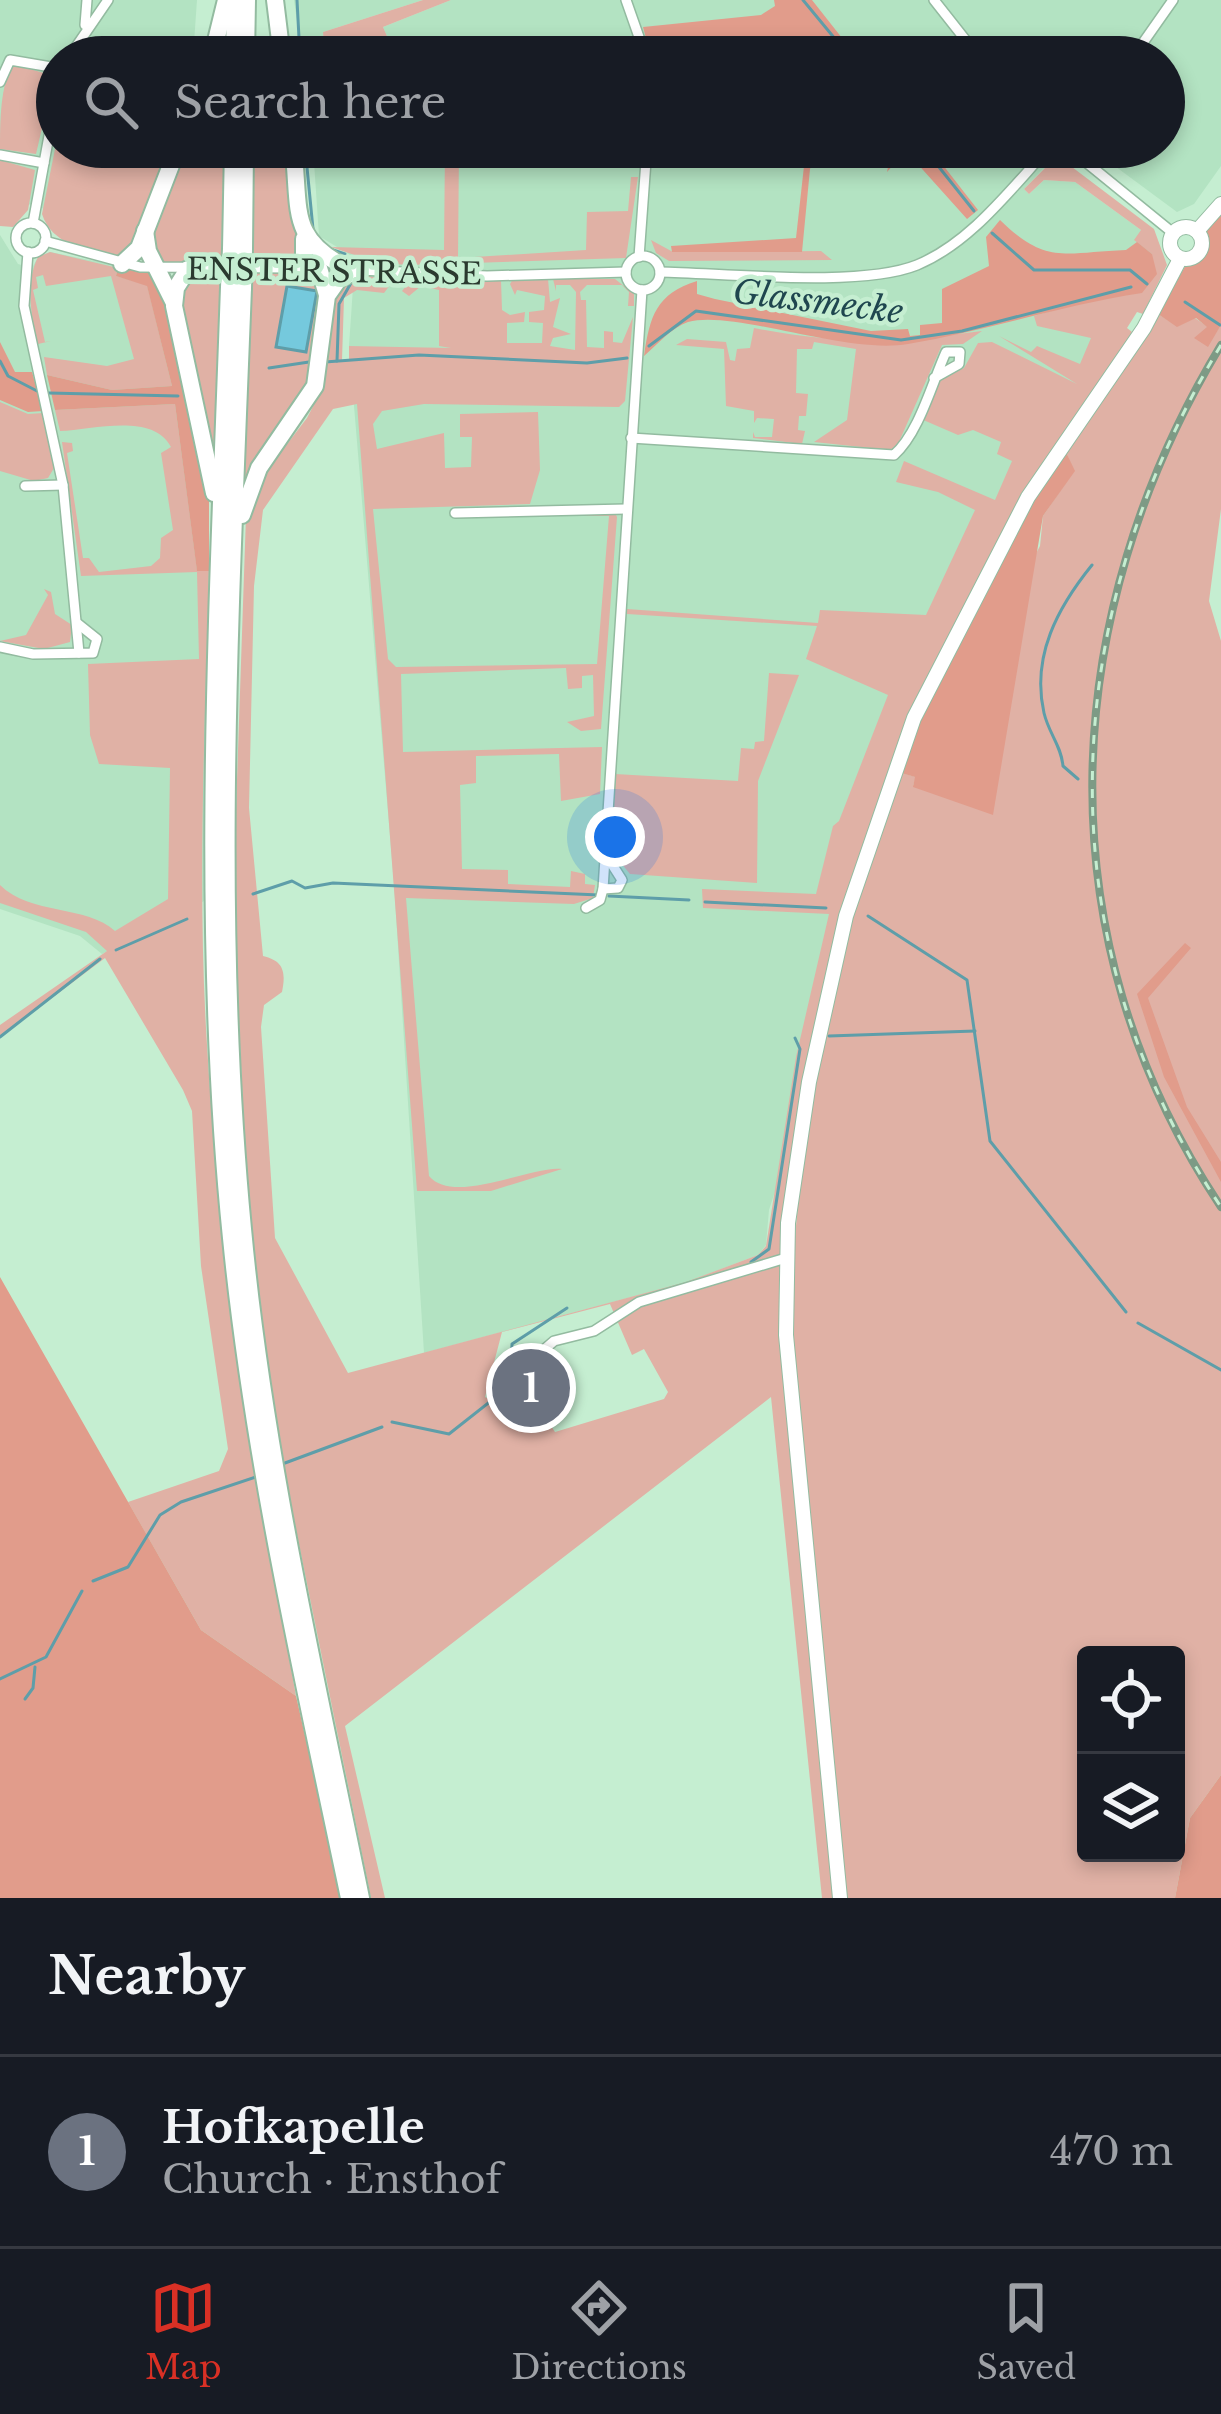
<!DOCTYPE html>
<html lang="en">
<head>
<meta charset="utf-8">
<style>
  body { margin:0; font-family:"Libre Baskerville",serif; background:#20242c; color:#f1f3f6 }
  .controls { position:absolute; right:36px; bottom:36px; display:grid; overflow:hidden; border-radius:12px; box-shadow:0 6px 18px #0003 }
  .controls button { width:108px; height:108px; display:grid; place-items:center; padding:0; border:0; border-bottom:3px solid #363941; background:#171b24; color:#f1f3f6; font:60px sans-serif }
  .you { position:absolute; left:615px; top:837px; width:42px; height:42px; margin:-30px; border:9px solid #fff; border-radius:50%; background:#1a73e8; box-shadow:0 0 0 18px #1a73e833 }
  .badge { display:grid; place-items:center; width:78px; height:78px; border-radius:50%; background:#d93025; color:#fff; font-size:39px; font-weight:700 }
  .pin { position:absolute; translate:-50% -50%; border:6px solid #fff; box-shadow:0 3px 12px #0006 }
  .list { margin:0; padding:0; list-style:none }
  h2 { display:flex; justify-content:space-between; align-items:center; height:156px; margin:0; padding:0 48px; font-size:51px }
  h2 small { font-size:39px; font-weight:400; color:#9ea1a6 }
  .list li { display:grid; grid-template-columns:78px 1fr auto; gap:36px; align-items:center; box-sizing:border-box; height:192px; padding:0 48px; border-top:3px solid #363941 }
  .list b { display:block; font-size:45px; white-space:nowrap }
  .list p { margin:0; font-size:39px; white-space:nowrap; color:#9ea1a6 }
  .list em { font-size:39px; font-style:normal; color:#9ea1a6 }
  .icon { flex:none; width:66px; height:66px; fill:none; stroke:currentColor; stroke-width:2; stroke-linecap:round; stroke-linejoin:round }
  .map { position:relative; flex:none; width:1221px; height:1898px; overflow:hidden }
  .search { position:absolute; background:#171b24; box-shadow:0 6px 18px #0003; left:36px; right:36px; top:36px; height:132px; display:flex; align-items:center; gap:30px; box-sizing:border-box; padding:0 42px; border-radius:66px; color:#9ea1a6; font-size:45px }
  .sheet { height:348px; background:#171b24 }
  nav { display:flex; justify-content:space-around; align-items:center; box-sizing:border-box; height:168px; border-top:3px solid #363941; background:#171b24; font-size:33px; color:#9ea1a6 }
  nav a { display:grid; justify-items:center; gap:6px }
  nav .on { color:#d93025 }
  .map>svg:first-child { display:block }
  .built { fill:#b3e3c2 }
  .green { fill:#e0b1a5; fill-rule:evenodd }
  .forest { fill:#e19c8b }
  .water { fill:#75c9dd; stroke:#5e9ea9; stroke-width:3 }
  .lines { fill:none; stroke-linecap:round; stroke-linejoin:round }
  .stream { stroke:#5e9ea9; stroke-width:3 }
  .minor-casing { stroke:#93bba0; stroke-width:12 }
  .secondary-casing { stroke:#93bba0; stroke-width:16 }
  .motorway-casing { stroke:#93bba0; stroke-width:20 }
  .minor { stroke:#fff; stroke-width:9 }
  .secondary { stroke:#fff; stroke-width:14 }
  .motorway { stroke:#fff; stroke-width:16 }
  .rail-casing { stroke:#7d9a85; stroke-width:8 }
  .rail { stroke:#c5eed1; stroke-width:3; stroke-dasharray:9; stroke-linecap:butt }
  .motorway-bridge-casing { stroke:#93bba0; stroke-width:20; stroke-linecap:butt }
  .motorway-bridge { stroke:#fff; stroke-width:16 }
  .labels { text-anchor:middle; stroke-width:9; stroke-linejoin:round; paint-order:stroke }
  .street-label { font-size:30px; fill:#2a3a2f; stroke:#c5eed1 }
  .water-label { font-size:33px; font-style:italic; fill:#1f464f; stroke:#c5eed1 }
</style>
</head>
<body>
<div class="map">
<svg width="1221" height="1898" viewBox="0 0 1221 1898">
  <rect width="100%" height="100%" fill="#c5eed1"/>
  <g class="built">
    <polygon points="0,0 197,0 193,57 57,57 57,147 48,210 28,204 0,223"/>
    <polygon points="294,0 423,0 323,32 325,57 302,57"/>
    <polygon points="451,0 1221,0 1221,166 1194,204 1177,212 1089,147 1164,147 1164,57 396,57 383,27"/>
    <polygon points="313,147 1085,147 1069,164 1043,169 1024,189 1029,194 1044,180 1075,182 1141,230 1152,254 988,533 769,1210 766,1245 758,1255 687,1282 424,1353 394,884 349,346 355,258 319,236"/>
    <polygon points="0,235 18,264 32,268 38,257 50,252 149,272 184,376 209,500 204,901 102,954 80,936 0,909"/>
  </g>
  <g class="green">
    <polygon points="423,0 451,0 383,27 396,57 325,57 323,32"/>
    <path d="M13,64L54,76L36,154L0,149C0,123 0,85 13,64Z"/>
    <path d="M57,139V147H172L136,246L123,258C93,251 53,248 42,214Z"/>
    <path d="M182,147H225L213,465L178,306L190,275L215,274V261L163,263C135,232 169,181 182,147Z"/>
    <polygon points="254,147 289,147 301,253 286,261 261,262 260,271 312,272 324,281 307,387 241,490"/>
    <polygon points="445,147 476,147 459,148 458,258 586,250 587,212 628,211 631,177 638,177 626,258 409,265 378,263 331,247 444,250"/>
    <polygon points="0,160 35,170 28,210 13,227 0,226"/>
    <path d="M1064,161L1154,229L1167,265L1143,314L1137,312L1127,328L1132,332L1122,352L1029,488L982,571L931,674L862,850L784,1209L790,1328C795,1136 835,954 898,772L916,777L913,786L1040,546L1043,516L1074,471L1065,450L1158,314L1177,326L1195,318L1208,327L1207,346L1221,325V509L1209,601L1221,641V1775L1190,1818L1175,1898H822L771,1397L345,1726L385,1898H371L281,1456L267,1359L247,1190L233,898L246,516L255,486L307,418L321,391L334,293L360,274L393,281L384,293L357,290L344,298L342,360L349,359V346L451,348L439,346V290L421,286L409,296L402,291L411,280H501L502,310L510,315L525,312L524,322L507,323V343H542L543,323L529,322V312L544,310L545,296L517,290L515,295L510,284L513,279H548L550,302L560,298L553,327L571,334L553,338L550,346L575,350L576,292L570,285H556V291L553,279H615L634,294V306H628L629,292L622,285H587L580,292L581,300H586L587,347L604,348V331L613,332V342L622,343L633,317L625,401L619,407L424,404L382,411L373,424L377,449L444,433L445,468L471,467L472,437H460V414L538,412L540,470L530,504L373,509L388,659L396,667L597,664L609,516H573L615,513L617,517L601,729L581,731L567,722L594,716L593,675L582,676V688L568,689L566,668L401,674L403,752L602,747L600,794L561,801L559,754L476,756V783L460,785L462,869L508,870V884L570,887L571,871L585,874V884L595,885L593,898L574,904L406,898L429,1176C454,1206 532,1165 562,1169L491,1191H417L357,404L333,409L263,510L254,586L249,808L263,956C284,961 286,972 282,992L264,1005L261,1027L275,1238L348,1373L686,1282L758,1255L766,1246L796,1057L829,914L703,908L702,889L816,894L833,826L839,821L888,695L806,659L817,626L627,614V609L818,623L820,610L926,615L975,510L938,492L896,482L904,461L995,500L1012,461L997,454L1001,442L973,430L958,435L921,419L938,381L964,368L978,343L992,342L1077,384L999,336L1031,352L1037,346L1080,364L1091,338L1037,326L1034,316L1083,302L1152,254L1134,240L1141,230L1075,182L1044,180L1029,194L1024,189L1051,162ZM610,1304L632,1355L644,1349L668,1392L664,1399L555,1432L537,1404L500,1405L485,1397L502,1332ZM1086,1655H1176V1853H1086Z"/>
    <polygon points="651,240 673,252 821,251 832,260 669,261 656,253"/>
    <path d="M50,252L118,268L116,276L147,285L172,386L112,390L47,375L44,357L107,366L134,359L111,276L46,286L43,275L36,277L38,288L33,290L45,342L51,341L38,344C31,316 25,283 38,257Z"/>
    <path d="M754,328C840,345 896,342 982,331L963,344L942,345L898,444L890,450L814,442L847,420L856,349L814,342L812,349H797L796,393L808,394L806,416H799L798,430L805,431L802,444L753,438V432L755,437H772L774,419L757,418L754,423V411L726,406L724,349L676,345L687,339L726,342L730,360L735,361L737,349L750,348Z"/>
    <polygon points="0,402 28,414 43,413 54,468 48,478 34,481 0,471"/>
    <path d="M175,404L197,570L209,571C205,730 197,887 207,1045C220,1265 257,1479 296,1696L201,1630L128,1502L219,1471L228,1449L201,1266L192,1111L183,1090L105,958L0,1037V1025L107,951L86,932L0,903V885C30,915 87,905 115,931L168,899L170,768L99,764L90,735L88,664L199,659L197,572L81,576L62,442L72,443L73,451L67,453L83,558H89L99,572L151,566L160,558L161,538L173,530L161,453L171,447C153,412 92,430 60,431L55,410Z"/>
    <polygon points="44,589 51,592 55,614 72,625 70,642 44,649 0,641 26,635 48,595"/>
    <polygon points="769,673 799,675 758,781 757,883 630,874 611,851 615,774 738,781 741,748 754,749 755,742 764,741"/>
  </g>
  <g class="forest">
    <polygon points="774,0 812,0 857,57 801,57 785,38 768,57 651,57 643,27 761,15 775,6"/>
    <polygon points="813,147 821,147 810,169 802,252 672,252 671,246 796,238 804,166"/>
    <polygon points="892,147 936,147 939,160 978,210 967,219 906,151 887,172"/>
    <polygon points="1221,214 1221,325 1208,347 1194,338 1207,327 1196,318 1177,327 1158,314 1187,263 1204,256 1207,231"/>
    <path d="M1000,220C1047,266 1065,252 1126,250L1137,242L1152,254L1157,274L1142,293C1063,305 985,331 908,344C846,355 733,309 688,322C672,327 657,345 644,356C650,316 656,294 697,281V294L715,299L871,331L908,329L910,336L920,335V325L942,323V289L989,266L986,237Z"/>
    <polygon points="118,268 149,272 162,281 209,500 209,571 197,571 175,404 55,410 47,375 112,390 172,386 147,286 116,276"/>
    <polygon points="0,342 15,372 32,372 43,411 28,412 0,400"/>
    <path d="M1065,450L1075,471L1043,516L993,815L913,787L915,777L898,772C938,660 1001,549 1065,450Z"/>
    <polygon points="1185,943 1191,948 1148,998 1187,1107 1221,1162 1221,1182 1164,1077 1137,994"/>
    <polygon points="0,1277 201,1630 296,1696 342,1898 0,1898"/>
    <polygon points="1221,1775 1221,1898 1175,1898 1190,1818"/>
  </g>
  <polygon class="water" points="287,286 317,291 306,352 276,347"/>
  <g class="lines">
    <g class="stream">
      <polyline points="297,0 300,57"/>
      <polyline points="803,0 850,57"/>
      <polyline points="305,147 313,229"/>
      <polyline points="923,147 974,211"/>
      <polyline points="992,233 1034,270 1130,270 1147,284"/>
      <polyline points="330,249 345,254"/>
      <polyline points="1185,302 1220,325"/>
      <polyline points="649,346 696,311 901,340 962,331 1131,287"/>
      <polyline points="0,361 8,376 39,392"/>
      <polyline points="337,361 339,304 351,283"/>
      <polyline points="325,362 419,355 587,363 627,358"/>
      <polyline points="269,368 309,362"/>
      <polyline points="49,393 178,396"/>
      <path d="M1078,779L1063,766C1061,745 1049,734 1044,713C1031,656 1058,607 1092,565"/>
      <polyline points="253,894 292,881 305,888 333,883 599,895"/>
      <polyline points="609,896 689,900"/>
      <polyline points="705,902 826,908"/>
      <polyline points="868,916 967,980 990,1141 1126,1312"/>
      <polyline points="116,950 187,919"/>
      <polyline points="829,1036 975,1031"/>
      <polyline points="0,1037 100,959"/>
      <polyline points="751,1262 769,1249 800,1049 795,1038"/>
      <polyline points="1138,1323 1221,1370"/>
      <polyline points="392,1422 449,1434 511,1385 512,1344 567,1308"/>
      <polyline points="285,1463 382,1427"/>
      <polyline points="93,1581 128,1567 160,1515 181,1502 256,1477"/>
      <polyline points="0,1679 46,1657 82,1591"/>
      <polyline points="25,1699 33,1688 35,1667"/>
    </g>
    <defs>
      <g id="minor">
        <polyline points="626,0 646,57"/>
        <polyline points="934,0 979,57"/>
        <polyline points="85,25 87,0"/>
        <polyline points="69,57 108,0"/>
        <polyline points="1133,57 1173,0"/>
        <polyline points="0,82 10,60 57,68"/>
        <polyline points="1071,150 1173,233"/>
        <polyline points="0,155 44,163"/>
        <polyline points="33,223 57,92"/>
        <circle cx="31" cy="238" r="15"/>
        <polyline points="45,241 140,267 294,268"/>
        <polyline points="28,252 24,306 63,485 79,653"/>
        <circle cx="643" cy="273" r="17"/>
        <polyline points="639,257 647,147"/>
        <polyline points="359,270 487,276 626,272"/>
        <path d="M660,272C724,273 860,288 917,265C970,243 1009,191 1047,150"/>
        <path d="M631,438L894,455C919,433 932,383 946,352H960L959,364L934,378"/>
        <polyline points="25,486 63,485"/>
        <polyline points="455,513 626,509"/>
        <polyline points="0,647 33,654 93,653 97,639 77,623"/>
        <polyline points="603,889 618,888 622,880 606,855"/>
        <polyline points="586,908 600,900 603,889 642,290"/>
        <polyline points="516,1388 532,1360 554,1341 594,1331 639,1302 786,1258"/>
      </g>
      <g id="secondary">
        <circle cx="1186" cy="243" r="16"/>
        <polyline points="1197,231 1221,204"/>
        <polyline points="840,1898 786,1335 788,1223 809,1082 846,916 914,718 1028,497 1144,328 1180,259"/>
      </g>
      <g id="motorway">
        <polyline points="275,0 282,57"/>
        <polyline points="212,57 226,0"/>
        <polyline points="234,57 235,0"/>
        <polyline points="246,57 247,0"/>
        <path d="M293,147C301,209 287,239 349,269"/>
        <polyline points="145,231 148,251 173,301"/>
        <polyline points="231,249 233,147"/>
        <polyline points="244,249 245,147"/>
        <polyline points="122,264 139,248 178,147"/>
        <polyline points="295,268 304,257 304,239"/>
        <polyline points="319,268 327,295"/>
        <polyline points="188,269 176,288 174,306 214,493"/>
        <path d="M229,287C218,604 199,922 231,1238C253,1461 303,1679 349,1898"/>
        <path d="M243,288C231,602 213,916 243,1229C264,1455 316,1676 361,1898"/>
        <polyline points="242,515 259,468 315,386 327,296 339,279 359,270"/>
      </g>
    </defs>
    <use href="#minor" class="minor-casing"/>
    <use href="#secondary" class="secondary-casing"/>
    <use href="#motorway" class="motorway-casing"/>
    <use href="#minor" class="minor"/>
    <use href="#secondary" class="secondary"/>
    <use href="#motorway" class="motorway"/>
    <defs>
      <path id="rail" d="M1221,345C1057,616 1042,939 1221,1207"/>
    </defs>
    <use href="#rail" class="rail-casing"/>
    <use href="#rail" class="rail"/>
    <defs>
      <g id="motorway-bridge">
        <polyline points="229,287 231,249"/>
        <polyline points="243,288 244,249"/>
      </g>
    </defs>
    <use href="#motorway-bridge" class="motorway-bridge-casing"/>
    <use href="#motorway-bridge" class="motorway-bridge"/>
  </g>
  <g class="labels">
    <g class="street-label">
      <text transform="translate(334 272) rotate(1)" y="10">ENSTER STRASSE</text>
    </g>
    <g class="water-label">
      <text transform="translate(818 301) rotate(7)" y="12">Glassmecke</text>
    </g>
  </g>
</svg>
<div class="controls">
<button><svg class="icon" aria-label="locate" viewBox="0 0 24 24"><circle cx="12" cy="12" r="6"/><path d="M12 2v4M12 18v4M2 12h4M18 12h4"/></svg></button>
<button><svg class="icon" aria-label="layers" viewBox="0 0 24 24"><path d="M12 4l9 5-9 5-9-5zM3 14l9 5 9-5"/></svg></button>
</div>
<div class="you"></div>
<div class="pin badge" style="left:531px;top:1388px;background:#6b7280">1</div>
<div class="search"><svg class="icon" aria-label="search" viewBox="0 0 24 24"><circle cx="10" cy="10" r="6"/><path d="M15 15l6 6"/></svg>Search here</div>
</div>
<section class="sheet">
<h2>Nearby<small></small></h2>
<ul class="list">
<li><span class="badge" style="background:#6b7280">1</span><div><b>Hofkapelle</b><p>Church · Ensthof</p></div><em>470 m</em></li>
</ul>
</section>
<nav>
<a class="on"><svg class="icon" aria-label="map" viewBox="0 0 24 24"><path d="M3 6l6-2 6 2 6-2v14l-6 2-6-2-6 2zM9 4v14M15 6v14"/></svg>Map</a>
<a><svg class="icon" aria-label="directions" viewBox="0 0 24 24"><path d="M12 3l9 9-9 9-9-9zM9 14v-3h6M13 9l2 2-2 2"/></svg>Directions</a>
<a><svg class="icon" aria-label="saved" viewBox="0 0 24 24"><path d="M7 4h10v16l-5-4-5 4z"/></svg>Saved</a>
</nav>
</body>
</html>
